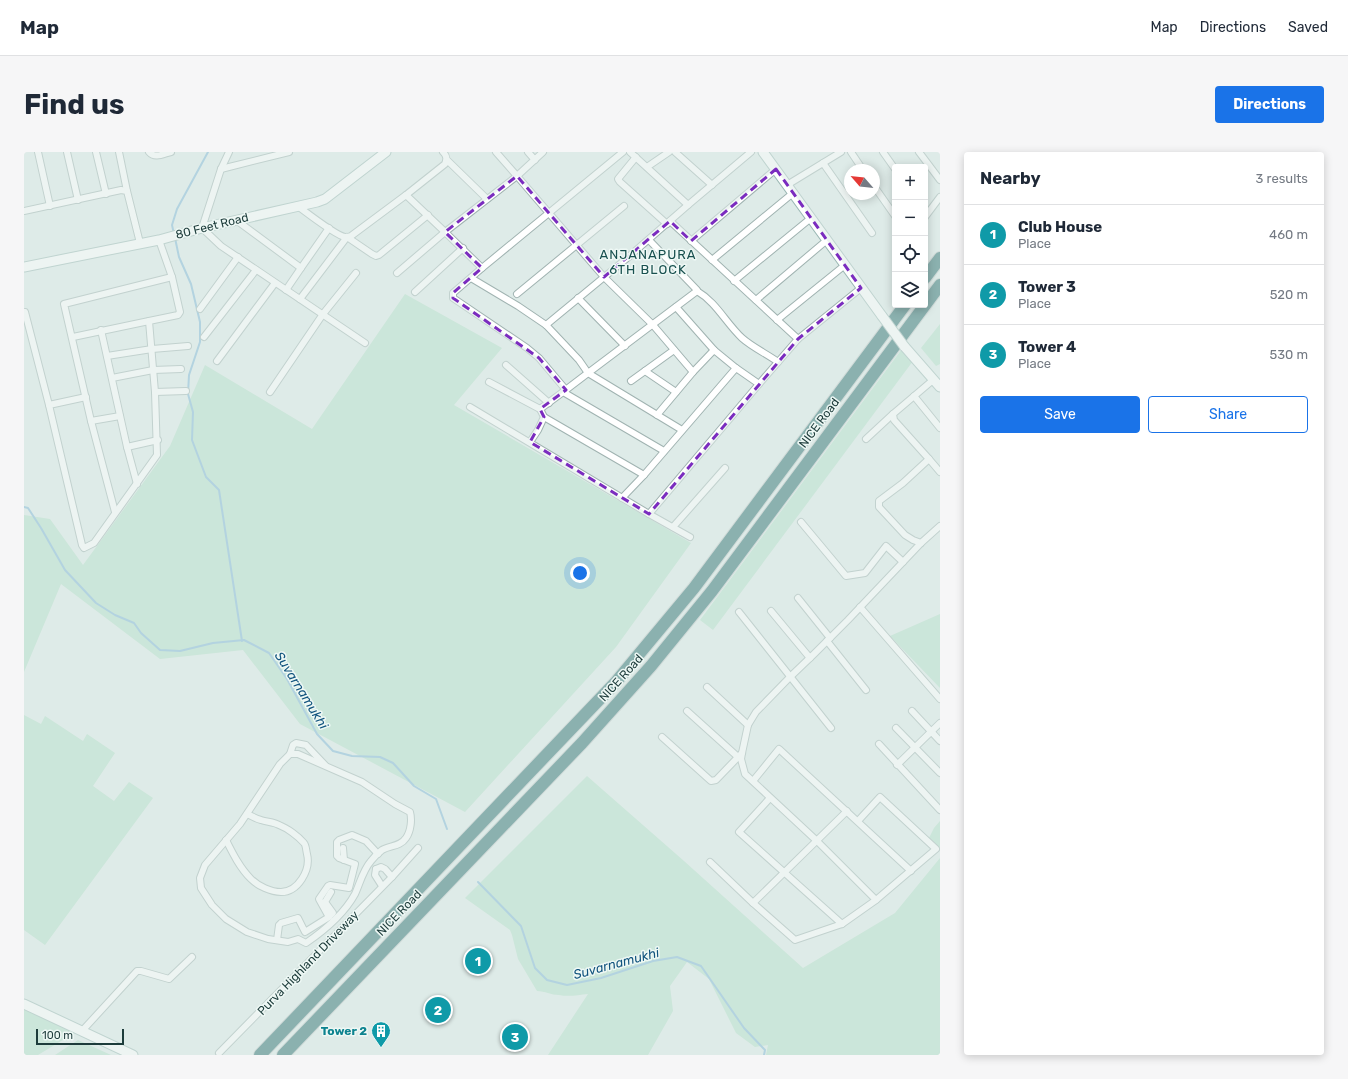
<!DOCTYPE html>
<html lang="en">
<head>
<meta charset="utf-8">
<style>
  body { margin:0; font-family:Rubik,sans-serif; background:#f6f6f7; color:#1f2937 }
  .controls { position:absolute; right:12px; top:12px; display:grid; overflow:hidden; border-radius:4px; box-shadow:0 2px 10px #0003 }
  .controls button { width:36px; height:36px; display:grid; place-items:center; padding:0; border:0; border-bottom:1px solid #e0e1e3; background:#fff; color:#1f2937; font:20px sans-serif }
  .compass { position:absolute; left:820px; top:12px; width:36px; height:36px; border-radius:50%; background:#fff; box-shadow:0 2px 10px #0003; rotate:298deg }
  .scale { position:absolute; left:12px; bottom:10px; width:88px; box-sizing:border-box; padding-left:4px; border:2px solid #1d3c3b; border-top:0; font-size:11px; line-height:14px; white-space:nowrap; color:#1d3c3b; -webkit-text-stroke:3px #eef8f5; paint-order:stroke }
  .you { position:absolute; left:556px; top:421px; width:14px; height:14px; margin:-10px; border:3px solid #fff; border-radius:50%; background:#1a73e8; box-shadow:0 0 0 6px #1a73e833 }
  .badge { display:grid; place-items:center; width:26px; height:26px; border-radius:50%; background:#1a73e8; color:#fff; font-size:13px; font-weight:700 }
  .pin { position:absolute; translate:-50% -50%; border:2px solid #fff; box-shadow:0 1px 4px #0006 }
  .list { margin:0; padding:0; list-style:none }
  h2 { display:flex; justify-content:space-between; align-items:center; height:52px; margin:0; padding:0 16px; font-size:17px }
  h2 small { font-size:13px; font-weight:400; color:#747a83 }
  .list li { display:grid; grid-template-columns:26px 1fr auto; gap:12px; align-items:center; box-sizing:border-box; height:60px; padding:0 16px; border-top:1px solid #e0e1e3 }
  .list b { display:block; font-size:15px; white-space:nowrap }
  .list p { margin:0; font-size:13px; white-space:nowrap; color:#747a83 }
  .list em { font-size:13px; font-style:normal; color:#747a83 }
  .actions { display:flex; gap:8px; padding:12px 16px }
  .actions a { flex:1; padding:9px 0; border:1px solid #1a73e8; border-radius:4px; text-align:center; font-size:14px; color:#1a73e8 }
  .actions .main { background:#1a73e8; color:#fff }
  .icon { flex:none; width:22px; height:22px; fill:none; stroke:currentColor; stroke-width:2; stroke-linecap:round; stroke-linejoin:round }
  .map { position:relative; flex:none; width:916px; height:903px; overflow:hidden; border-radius:4px }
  header { display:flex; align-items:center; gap:24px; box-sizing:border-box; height:56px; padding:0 20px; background:#fff; border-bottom:1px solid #e0e1e3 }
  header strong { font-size:19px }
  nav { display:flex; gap:22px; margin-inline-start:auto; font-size:14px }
  .intro { display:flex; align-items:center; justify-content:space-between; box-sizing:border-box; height:96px; padding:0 24px }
  h1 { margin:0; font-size:28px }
  .button { padding:10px 18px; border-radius:4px; background:#1a73e8; color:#fff; font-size:14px; font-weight:700 }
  main { display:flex; gap:24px; padding:0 24px }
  aside { flex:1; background:#fff; border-radius:4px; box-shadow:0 2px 10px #0003 }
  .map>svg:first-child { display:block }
  .green { fill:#b4dfc9 }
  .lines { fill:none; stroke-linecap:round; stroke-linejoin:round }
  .stream { stroke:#7fb6d7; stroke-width:2 }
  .street-casing { stroke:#a0b3b1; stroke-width:8 }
  .secondary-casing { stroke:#9bb8b4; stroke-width:11 }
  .highway-casing { stroke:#c0c8c8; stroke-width:14 }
  .street { stroke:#fff; stroke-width:6 }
  .secondary { stroke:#fff; stroke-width:9 }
  .highway { stroke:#266b6c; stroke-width:12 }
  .secondary-bridge-casing { stroke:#9bb8b4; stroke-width:11; stroke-linecap:butt }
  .secondary-bridge { stroke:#fff; stroke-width:9 }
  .marked { fill:none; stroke:#7b2cbf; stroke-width:3; stroke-dasharray:8 5; stroke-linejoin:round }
  .labels { text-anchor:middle; stroke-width:3; stroke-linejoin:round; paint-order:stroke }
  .street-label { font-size:12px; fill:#1d3c3b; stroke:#eef8f5 }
  .culture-label { font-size:12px; font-weight:bold; fill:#0d838f; stroke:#eef8f5; text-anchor:end }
  .neighbourhood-label { font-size:13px; letter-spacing:1px; fill:#18504f; stroke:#eef8f5 }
  .water-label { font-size:13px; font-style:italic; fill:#12547e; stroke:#eef8f5 }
</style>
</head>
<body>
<header>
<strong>Map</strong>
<nav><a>Map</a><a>Directions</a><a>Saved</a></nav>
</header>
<div class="intro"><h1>Find us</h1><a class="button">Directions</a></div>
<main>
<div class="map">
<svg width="916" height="903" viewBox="0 0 916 903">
  <rect width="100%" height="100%" fill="#deebe8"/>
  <g class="green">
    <polygon points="381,142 478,196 430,253 667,391 592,495 441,660 276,572 219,498 136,507 37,432 0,520 0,363 26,367 59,413 146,294 181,213 288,277"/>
    <polygon points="916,172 916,212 912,214 897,196"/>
    <polygon points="878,197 889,209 689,478 676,468"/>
    <polygon points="916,462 916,536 866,484"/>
    <polygon points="0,563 17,572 21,564 59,589 63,582 91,601 69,634 90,649 105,630 129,646 21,793 0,778"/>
    <path d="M563,624L660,709L779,816L871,761L916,706V903H742L744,893L731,895L712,881L685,827L663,810L646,834L649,859L624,903H524L564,842C554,843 545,845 535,843C527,843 521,839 513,839L494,807L488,783L486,778L441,746Z"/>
    <polygon points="916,669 916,696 905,686 910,676"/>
    <polygon points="0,855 52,880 14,903 0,903"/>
    <polygon points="54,888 87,903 31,903"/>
  </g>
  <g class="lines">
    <g class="stream">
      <polyline points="150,82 148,73 153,57 184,0"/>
      <polyline points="151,86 155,105 167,132 176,170 176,190 165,223 164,242 169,260 168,288 182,325 195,338 218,489"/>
      <polyline points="0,355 4,356 17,376 41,418 72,451 91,463 110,471 117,481 136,498 156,499 189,491 220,488 245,501 263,527 293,582 309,599 328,604 356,605 369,611 390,634 412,647 423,677"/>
      <polyline points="454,730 497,774 511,816 523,828 543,833 577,826 629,809 653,805 677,814 720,876 741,898 740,903"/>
    </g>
    <defs>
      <g id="street">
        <polyline points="14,0 26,54"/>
        <polyline points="43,0 54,48"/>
        <polyline points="72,0 82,42"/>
        <polyline points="95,0 103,39"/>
        <path d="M125,0C131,7 139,2 147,0"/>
        <polyline points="205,0 197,17 178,76 197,94 341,191"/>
        <polyline points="472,0 493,24 421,80 458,116 599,0"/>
        <polyline points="504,0 511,8"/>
        <polyline points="606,0 664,53 727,0"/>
        <polyline points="651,0 688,33"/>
        <polyline points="827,0 839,18"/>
        <polyline points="859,0 871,17"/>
        <polyline points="895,0 916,28"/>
        <polyline points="612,5 594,27 596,30 643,72"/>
        <polyline points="423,8 463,47"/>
        <polyline points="799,11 848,81"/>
        <polyline points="623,15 645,0"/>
        <polyline points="197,17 265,0"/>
        <polyline points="493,24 580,125 629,173 669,220"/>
        <polyline points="493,24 519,0"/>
        <polyline points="763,33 817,0"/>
        <polyline points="850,34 871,64"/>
        <path d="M382,43L421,12C423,7 423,4 419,0"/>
        <path d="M275,55C283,61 313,84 321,85C324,85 325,85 327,84L382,43L421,80L373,121"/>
        <polyline points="0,59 97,38 103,39 116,91"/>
        <polyline points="901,65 916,45"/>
        <polyline points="212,68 277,116 262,138"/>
        <polyline points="646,69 774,187"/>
        <polyline points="667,89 752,17"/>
        <polyline points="688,108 769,41"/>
        <polyline points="277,116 305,76"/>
        <polyline points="458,116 429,141 429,146 503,196 515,206 542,238"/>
        <polyline points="447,126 494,154 522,173 555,208 564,221 673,139 673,138 625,88"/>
        <polyline points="710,129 787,66"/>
        <path d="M673,139C692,150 702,171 718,186C728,195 743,202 754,210"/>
        <polyline points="391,140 439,96"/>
        <polyline points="493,142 600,54"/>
        <polyline points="554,146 601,194"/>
        <polyline points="276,147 323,85 348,102 352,104 355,103 404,63"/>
        <polyline points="732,148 803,88"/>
        <polyline points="652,155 690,198"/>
        <polyline points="176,157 214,105"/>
        <polyline points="1,160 25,253 58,393 60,396 70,391 133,303 131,240 125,169 154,163 156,160 148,125 135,88"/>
        <polyline points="753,168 821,113"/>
        <polyline points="522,173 602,107 664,53"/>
        <polyline points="77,178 103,295 113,332"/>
        <polyline points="49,185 125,169"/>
        <polyline points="180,185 232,118"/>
        <polyline points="83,204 128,197 164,194"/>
        <polyline points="193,209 251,131"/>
        <polyline points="482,213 525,251"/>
        <polyline points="621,219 652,240"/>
        <polyline points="88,226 129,218 157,217"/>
        <polyline points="607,229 650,198"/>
        <polyline points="465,230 516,257 520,265 514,278 506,290"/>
        <polyline points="131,240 162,239"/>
        <polyline points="246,240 299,162 332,121"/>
        <polyline points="539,240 564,221 658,278"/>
        <polyline points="890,244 916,276"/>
        <polyline points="25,253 62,245"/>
        <polyline points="446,255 625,362 735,232 774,187 837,136"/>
        <polyline points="516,257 539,240 640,299"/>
        <polyline points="633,263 669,220 690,198 712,216"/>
        <polyline points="520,265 620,323 598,346"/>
        <polyline points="67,269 96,264"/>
        <polyline points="842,287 869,262"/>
        <polyline points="103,295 134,288"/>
        <polyline points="905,307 916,320"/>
        <polyline points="620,323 712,216 735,232"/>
        <polyline points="91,360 67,269 40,152 148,125"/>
        <polyline points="625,362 666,385"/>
        <polyline points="777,370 822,424 841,421 862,394 879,410"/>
        <polyline points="649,375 701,316"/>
        <polyline points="897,391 889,388 881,383 855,355 855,349 879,331 905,307 870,268 869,262 909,228"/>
        <polyline points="774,446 806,486"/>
        <polyline points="836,455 916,547"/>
        <polyline points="747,459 786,506"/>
        <polyline points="715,460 807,576"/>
        <polyline points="803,489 842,538"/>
        <polyline points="683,535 724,573"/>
        <polyline points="663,559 714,605"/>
        <polyline points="888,559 916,589"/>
        <polyline points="872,576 916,621"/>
        <polyline points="638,585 687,629 692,628 718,601"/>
        <polyline points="855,592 916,658"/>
        <path d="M266,602H274L338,630L371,652L386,660C388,667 387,679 382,686C376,695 366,693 358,698C354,701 350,705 347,709C339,718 336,731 331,742C320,762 301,778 282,791L274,787L264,790L244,787L223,780L202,767L188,753L177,736L176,726L181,713L216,672L256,612Z"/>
        <polyline points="266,602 269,593 272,591 282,593 301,613"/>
        <polyline points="873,613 916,571"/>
        <polyline points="729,629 755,597 887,719"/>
        <polyline points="746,646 715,680 818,772"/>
        <polyline points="823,659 729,751 771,788 818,772 852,748 912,697 856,645 834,669"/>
        <path d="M202,688C209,702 216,716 227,727C234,734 247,740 257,740C274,740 287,718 283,702C282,698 282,693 280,691C274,684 263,676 255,673C250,670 243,670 237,668C232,667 228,664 223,662"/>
        <polyline points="319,696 320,708"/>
        <polyline points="686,710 729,751"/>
        <polyline points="352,717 357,715 361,717 368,725"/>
        <polyline points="352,717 351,723 358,734"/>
        <polyline points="852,748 793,689 721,622 717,607 718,601 724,573 732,560 766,525 790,502 824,468 897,391 916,374"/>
        <polyline points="305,765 309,761 301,750 307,740"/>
        <polyline points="253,788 255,773 257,771 274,766 281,780 305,765 295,747 304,734 306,733 325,736 331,712 315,706 313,704 313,690 315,688 328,683 342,689 354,702"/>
        <polyline points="58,879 113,819 117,819 145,827 168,805"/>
        <polyline points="195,901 368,725 394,696"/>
      </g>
      <g id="secondary">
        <polyline points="739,0 858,164"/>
        <polyline points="0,115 135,88 178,76 293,50 301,47 362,0"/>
        <polyline points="880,194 916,235"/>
        <polyline points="0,852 109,903"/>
      </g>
      <g id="highway">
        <polyline points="901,126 916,106"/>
        <polyline points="236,903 591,531 670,436 881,153"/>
        <polyline points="259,903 558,591 627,514 688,439 916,133"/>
      </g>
    </defs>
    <use href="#street" class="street-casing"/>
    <use href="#secondary" class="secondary-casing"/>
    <use href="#highway" class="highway-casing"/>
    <use href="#street" class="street"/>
    <use href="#secondary" class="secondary"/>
    <use href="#highway" class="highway"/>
    <defs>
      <polyline id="secondary-bridge" points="858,164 880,194"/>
    </defs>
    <use href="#secondary-bridge" class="secondary-bridge-casing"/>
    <use href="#secondary-bridge" class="secondary-bridge"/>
  </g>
  <path d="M0 0H916V903H0ZM752,17L837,136L774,187L625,362L506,290L520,265L516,257L542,238L515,206L429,146V141L458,116L421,80L493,24L580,125L646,69L667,89Z" fill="#deebe8" fill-opacity=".55" fill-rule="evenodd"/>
  <path class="marked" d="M752,17L837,136L774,187L625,362L506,290L520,265L516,257L542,238L515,206L429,146V141L458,116L421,80L493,24L580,125L646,69L667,89Z"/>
  <defs>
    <symbol id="building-pin" viewBox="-11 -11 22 30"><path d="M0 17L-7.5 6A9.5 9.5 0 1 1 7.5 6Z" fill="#0f9aa8" stroke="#eef8f5"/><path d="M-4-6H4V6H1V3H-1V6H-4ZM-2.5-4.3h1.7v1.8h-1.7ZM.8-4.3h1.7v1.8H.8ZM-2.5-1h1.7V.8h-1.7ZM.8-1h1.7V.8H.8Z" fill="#fff"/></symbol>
  </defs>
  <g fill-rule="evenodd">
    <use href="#building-pin" x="346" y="868" width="22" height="30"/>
  </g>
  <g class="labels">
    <g class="street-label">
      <text transform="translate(188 74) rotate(-14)" y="4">80 Feet Road</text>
      <text transform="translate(795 271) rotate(-53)" y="4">NICE Road</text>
      <text transform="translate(597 526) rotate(-48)" y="4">NICE Road</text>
      <text transform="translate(375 761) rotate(-46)" y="4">NICE Road</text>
      <text transform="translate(284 811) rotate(-46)" y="4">Purva Highland Driveway</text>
    </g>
    <g class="culture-label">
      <text x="343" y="883">Tower 2</text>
    </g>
    <g class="neighbourhood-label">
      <text x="624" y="107">ANJANAPURA<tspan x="624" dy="15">6TH BLOCK</tspan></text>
    </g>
    <g class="water-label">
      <text transform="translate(278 538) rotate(58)" y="5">Suvarnamukhi</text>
      <text transform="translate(592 811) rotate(-15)" y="5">Suvarnamukhi</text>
    </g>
  </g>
</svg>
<div class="controls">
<button>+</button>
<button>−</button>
<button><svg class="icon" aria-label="locate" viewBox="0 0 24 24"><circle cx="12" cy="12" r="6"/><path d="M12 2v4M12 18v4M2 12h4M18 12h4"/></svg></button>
<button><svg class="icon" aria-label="layers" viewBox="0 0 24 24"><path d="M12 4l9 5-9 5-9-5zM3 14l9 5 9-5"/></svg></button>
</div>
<svg class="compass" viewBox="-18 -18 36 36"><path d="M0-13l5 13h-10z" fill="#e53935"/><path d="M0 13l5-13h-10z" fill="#747a83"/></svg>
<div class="scale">100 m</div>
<div class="you"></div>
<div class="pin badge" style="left:454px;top:809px;background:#0f9aa8">1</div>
<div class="pin badge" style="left:414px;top:858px;background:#0f9aa8">2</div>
<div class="pin badge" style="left:491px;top:885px;background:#0f9aa8">3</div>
</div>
<aside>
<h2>Nearby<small>3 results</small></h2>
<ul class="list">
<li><span class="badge" style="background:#0f9aa8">1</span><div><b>Club House</b><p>Place</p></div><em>460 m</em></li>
<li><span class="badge" style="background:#0f9aa8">2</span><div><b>Tower 3</b><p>Place</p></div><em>520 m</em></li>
<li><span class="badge" style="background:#0f9aa8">3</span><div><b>Tower 4</b><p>Place</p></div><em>530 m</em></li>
</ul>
<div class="actions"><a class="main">Save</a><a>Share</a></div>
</aside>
</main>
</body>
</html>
